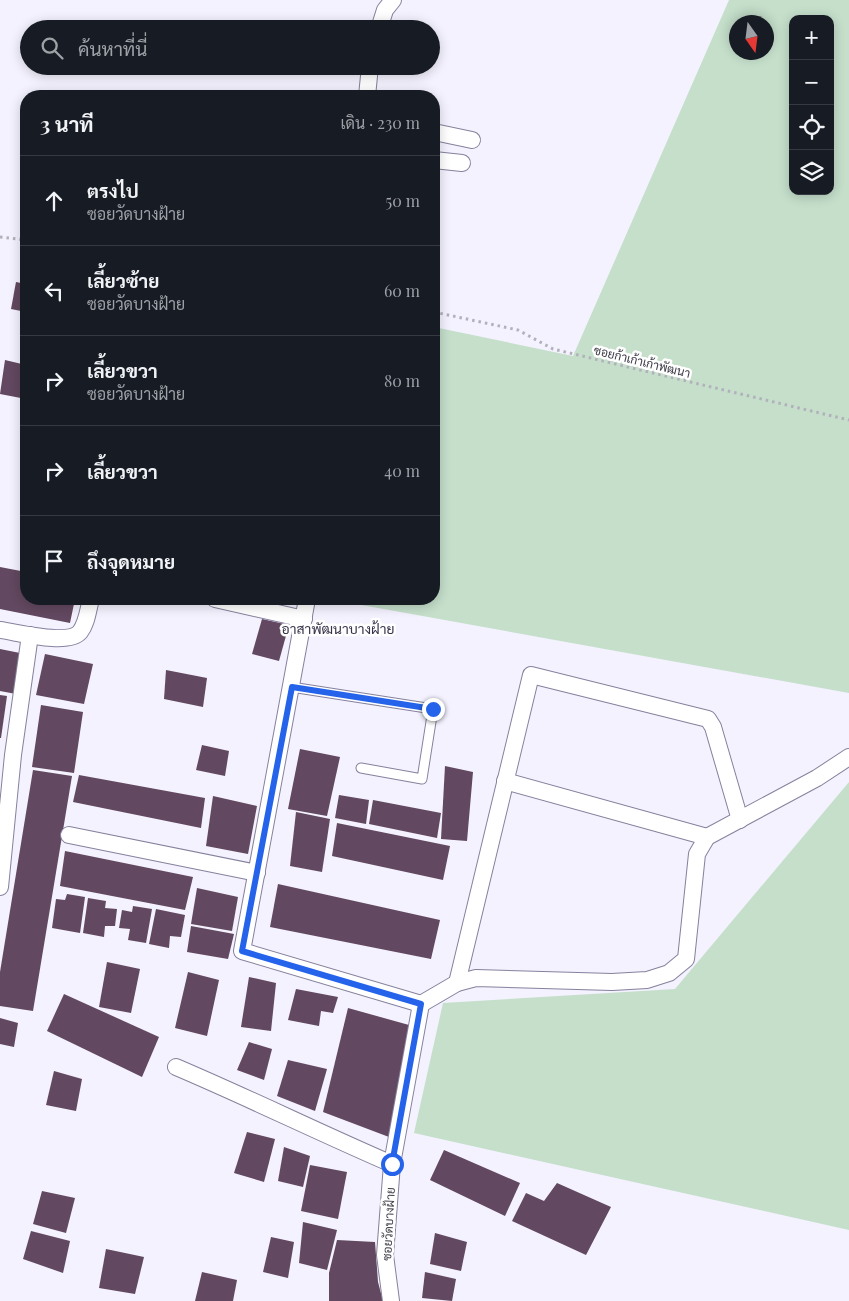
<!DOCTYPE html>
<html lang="th">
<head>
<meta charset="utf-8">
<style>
  body { margin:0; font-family:"Playfair Display",Sarabun,serif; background:#20242c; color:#f1f3f6 }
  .controls { position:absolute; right:15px; top:15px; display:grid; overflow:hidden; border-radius:10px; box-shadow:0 2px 12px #0003 }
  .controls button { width:45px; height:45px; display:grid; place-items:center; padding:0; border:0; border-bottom:1px solid #363941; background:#171b24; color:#f1f3f6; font:25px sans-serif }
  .compass { position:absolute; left:729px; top:15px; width:45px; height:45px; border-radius:50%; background:#171b24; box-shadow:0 2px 12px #0003; rotate:166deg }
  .stop { position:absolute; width:15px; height:15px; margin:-11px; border:4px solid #2563eb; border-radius:50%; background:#fff }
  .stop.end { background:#2563eb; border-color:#fff; box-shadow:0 1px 5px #0008 }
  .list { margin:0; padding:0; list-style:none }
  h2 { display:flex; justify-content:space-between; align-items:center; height:65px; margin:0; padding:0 20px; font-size:21px }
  h2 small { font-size:16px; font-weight:400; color:#9ea1a6 }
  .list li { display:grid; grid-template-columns:32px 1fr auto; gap:15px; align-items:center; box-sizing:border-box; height:90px; padding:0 20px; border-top:1px solid #363941 }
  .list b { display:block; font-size:19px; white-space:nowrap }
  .list p { margin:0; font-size:16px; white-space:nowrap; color:#9ea1a6 }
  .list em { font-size:16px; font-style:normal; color:#9ea1a6 }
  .icon { flex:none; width:28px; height:28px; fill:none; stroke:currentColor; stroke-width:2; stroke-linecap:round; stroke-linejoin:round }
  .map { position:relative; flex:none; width:849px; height:1301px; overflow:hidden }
  .search { position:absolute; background:#171b24; box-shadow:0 2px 12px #0003; left:20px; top:20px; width:420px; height:55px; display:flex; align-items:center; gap:12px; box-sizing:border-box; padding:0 18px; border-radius:28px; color:#9ea1a6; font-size:19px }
  .panel { position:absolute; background:#171b24; box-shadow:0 2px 12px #0003; left:20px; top:90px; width:420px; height:515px; border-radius:20px }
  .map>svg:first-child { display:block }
  .green { fill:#c5dfcb; fill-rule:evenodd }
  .building { fill:#624860 }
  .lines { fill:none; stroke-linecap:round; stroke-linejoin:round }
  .lane-casing { stroke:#86819d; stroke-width:11 }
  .street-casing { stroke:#86819d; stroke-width:18 }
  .path { stroke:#b1b0bb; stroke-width:3; stroke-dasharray:2.5 4; stroke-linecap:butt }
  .lane { stroke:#fff; stroke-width:9 }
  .street { stroke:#fff; stroke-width:16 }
  .route { stroke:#2563eb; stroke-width:6 }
  .labels { text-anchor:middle; stroke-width:5; stroke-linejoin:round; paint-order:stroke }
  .street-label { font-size:12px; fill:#3c3b46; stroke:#fff }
  .neighbourhood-label { font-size:14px; fill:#37334a; stroke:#fff }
</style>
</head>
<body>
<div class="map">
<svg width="849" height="1301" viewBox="0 0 849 1301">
  <rect width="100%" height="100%" fill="#f3f2fe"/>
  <g class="green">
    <path d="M729,0H849V693L328,599H434V327L573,356ZM793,19H830V191H793ZM736,22H766V52H736Z"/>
    <polygon points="849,782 849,1230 414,1133 443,1003 675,989"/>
  </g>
  <g class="building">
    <polygon points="16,282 26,284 26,312 11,309"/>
    <polygon points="5,360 26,365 26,399 0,394"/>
    <polygon points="0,567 26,572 26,599 75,599 70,623 0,609"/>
    <polygon points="262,619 289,625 279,661 252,654"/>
    <polygon points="0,649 25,654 16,694 0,691"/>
    <polygon points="45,654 93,664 84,704 36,695"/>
    <polygon points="166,670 207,678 203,707 164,699"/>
    <polygon points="0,695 7,696 1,738 0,738"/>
    <polygon points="41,705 83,712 74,773 32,767"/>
    <polygon points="202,745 229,751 225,776 196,770"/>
    <polygon points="300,749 340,757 327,816 288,809"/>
    <polygon points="445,766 473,772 467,841 441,839"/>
    <polygon points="33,770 72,776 33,1011 0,1006 0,972"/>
    <polygon points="79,775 205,798 201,828 73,802"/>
    <polygon points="339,795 369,800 366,824 335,818"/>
    <polygon points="213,796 257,806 248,854 206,846"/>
    <polygon points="373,800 441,813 437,838 369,824"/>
    <polygon points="296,812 330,819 322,872 290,866"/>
    <polygon points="337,823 450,846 443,880 332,856"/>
    <polygon points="65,851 193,877 185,910 60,886"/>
    <polygon points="278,884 440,920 431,959 270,927"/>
    <polygon points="197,888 238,897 232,931 191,924"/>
    <polygon points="67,894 85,897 80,933 52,928 56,899 65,900"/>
    <polygon points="88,898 106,901 105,908 117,909 115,926 105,926 104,937 83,933"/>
    <polygon points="133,906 152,909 146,943 128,940 130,929 119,928 122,910 132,912"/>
    <polygon points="156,909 185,915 181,937 170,936 169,948 149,944"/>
    <polygon points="191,926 234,934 228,959 187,952"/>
    <polygon points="107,962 140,969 131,1013 99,1007"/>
    <polygon points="188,972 219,980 207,1036 175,1028"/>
    <polygon points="249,977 276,983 271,1031 241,1027"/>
    <polygon points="296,989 338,997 333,1013 321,1011 319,1026 288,1020"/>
    <polygon points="64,994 159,1037 142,1077 47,1031"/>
    <polygon points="348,1008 409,1025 389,1137 323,1112"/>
    <polygon points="0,1018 18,1023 14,1047 0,1044"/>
    <polygon points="249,1042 272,1049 264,1080 237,1070"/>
    <polygon points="288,1060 327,1069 315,1111 277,1096"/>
    <polygon points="54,1071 82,1079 76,1111 46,1105"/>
    <polygon points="247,1132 275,1139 264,1182 234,1173"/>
    <polygon points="284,1147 310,1156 303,1187 278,1181"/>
    <polygon points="444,1150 520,1183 505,1216 430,1180"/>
    <polygon points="310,1165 347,1172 338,1219 301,1211"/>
    <polygon points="557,1183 611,1207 586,1255 512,1221 526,1193 544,1201"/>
    <polygon points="42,1191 75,1198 66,1233 33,1224"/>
    <polygon points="303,1222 337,1230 327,1270 299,1263"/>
    <polygon points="31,1231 70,1241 63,1273 23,1259"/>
    <polygon points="435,1233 467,1242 461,1271 430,1264"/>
    <polygon points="271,1237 294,1242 288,1278 263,1272"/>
    <polygon points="337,1240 375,1242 378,1282 383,1301 329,1301 329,1273"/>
    <polygon points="106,1249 144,1257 135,1294 99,1288"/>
    <polygon points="202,1272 237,1280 233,1301 195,1301"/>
    <polygon points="425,1272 456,1279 452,1301 422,1298"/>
  </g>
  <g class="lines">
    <defs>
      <polyline id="lane" points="291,687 433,709 422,779 361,768"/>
      <g id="street">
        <polyline points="379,29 385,10 393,0"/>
        <polyline points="367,96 370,66"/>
        <polyline points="434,132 472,140"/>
        <polyline points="434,160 462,163"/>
        <polyline points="215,599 304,619"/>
        <polyline points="307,599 242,951 421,1004 392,1164 385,1255 391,1301"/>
        <path d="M0,630C17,632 68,646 80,632C87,623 88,610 91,599"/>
        <polyline points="505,781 707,837"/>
        <polyline points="69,835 257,873"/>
        <polyline points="0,887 13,755 30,635"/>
        <polyline points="457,983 531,675 708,719 713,727 740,820"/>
        <polyline points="421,1004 457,983 476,978 612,982 647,980 669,973 686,959 697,854 707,837 817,778 849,757"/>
        <path d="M176,1067C249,1098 320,1133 392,1164"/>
      </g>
    </defs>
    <use href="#lane" class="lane-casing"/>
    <use href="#street" class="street-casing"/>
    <g class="path">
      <polyline points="0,237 26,240"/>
      <polyline points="434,312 518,330 553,349 849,420"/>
    </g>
    <use href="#lane" class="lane"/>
    <use href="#street" class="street"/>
  </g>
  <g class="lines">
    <polyline class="route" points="392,1164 421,1004 242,951 292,687 433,709"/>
  </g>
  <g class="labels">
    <g class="street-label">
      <text transform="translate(642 362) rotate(14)" y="4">ซอยก้าเก้าเก้าพัฒนา</text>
      <text transform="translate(389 1224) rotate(-87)" y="4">ซอยวัดบางฝ้าย</text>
    </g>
    <g class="neighbourhood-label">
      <text x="338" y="634">อาสาพัฒนาบางฝ้าย</text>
    </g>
  </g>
</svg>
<div class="controls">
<button>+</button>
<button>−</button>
<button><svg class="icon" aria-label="locate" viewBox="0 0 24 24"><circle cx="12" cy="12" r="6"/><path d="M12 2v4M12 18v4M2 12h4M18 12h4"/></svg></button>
<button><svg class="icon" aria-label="layers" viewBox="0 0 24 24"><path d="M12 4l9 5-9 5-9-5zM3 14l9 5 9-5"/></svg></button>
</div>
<svg class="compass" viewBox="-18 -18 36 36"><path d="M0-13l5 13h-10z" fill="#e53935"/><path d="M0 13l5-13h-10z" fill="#9ea1a6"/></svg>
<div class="stop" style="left:392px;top:1164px"></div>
<div class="stop end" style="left:433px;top:709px"></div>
<div class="search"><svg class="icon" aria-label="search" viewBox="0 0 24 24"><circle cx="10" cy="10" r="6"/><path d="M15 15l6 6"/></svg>ค้นหาที่นี่</div>
<section class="panel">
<h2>3 นาที<small>เดิน · 230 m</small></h2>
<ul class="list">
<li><svg class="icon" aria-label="ahead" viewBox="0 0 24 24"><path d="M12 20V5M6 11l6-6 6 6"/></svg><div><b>ตรงไป</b><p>ซอยวัดบางฝ้าย</p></div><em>50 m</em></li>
<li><svg class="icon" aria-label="left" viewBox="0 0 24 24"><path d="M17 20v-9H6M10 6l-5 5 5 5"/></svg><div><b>เลี้ยวซ้าย</b><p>ซอยวัดบางฝ้าย</p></div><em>60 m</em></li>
<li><svg class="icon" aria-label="right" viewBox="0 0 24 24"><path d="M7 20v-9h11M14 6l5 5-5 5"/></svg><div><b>เลี้ยวขวา</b><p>ซอยวัดบางฝ้าย</p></div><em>80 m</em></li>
<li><svg class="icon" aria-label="right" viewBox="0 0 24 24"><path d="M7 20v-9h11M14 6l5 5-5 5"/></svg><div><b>เลี้ยวขวา</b></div><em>40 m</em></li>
<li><svg class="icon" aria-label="arrive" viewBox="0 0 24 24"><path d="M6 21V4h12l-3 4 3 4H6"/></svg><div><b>ถึงจุดหมาย</b></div></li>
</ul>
</section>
</div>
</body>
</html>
